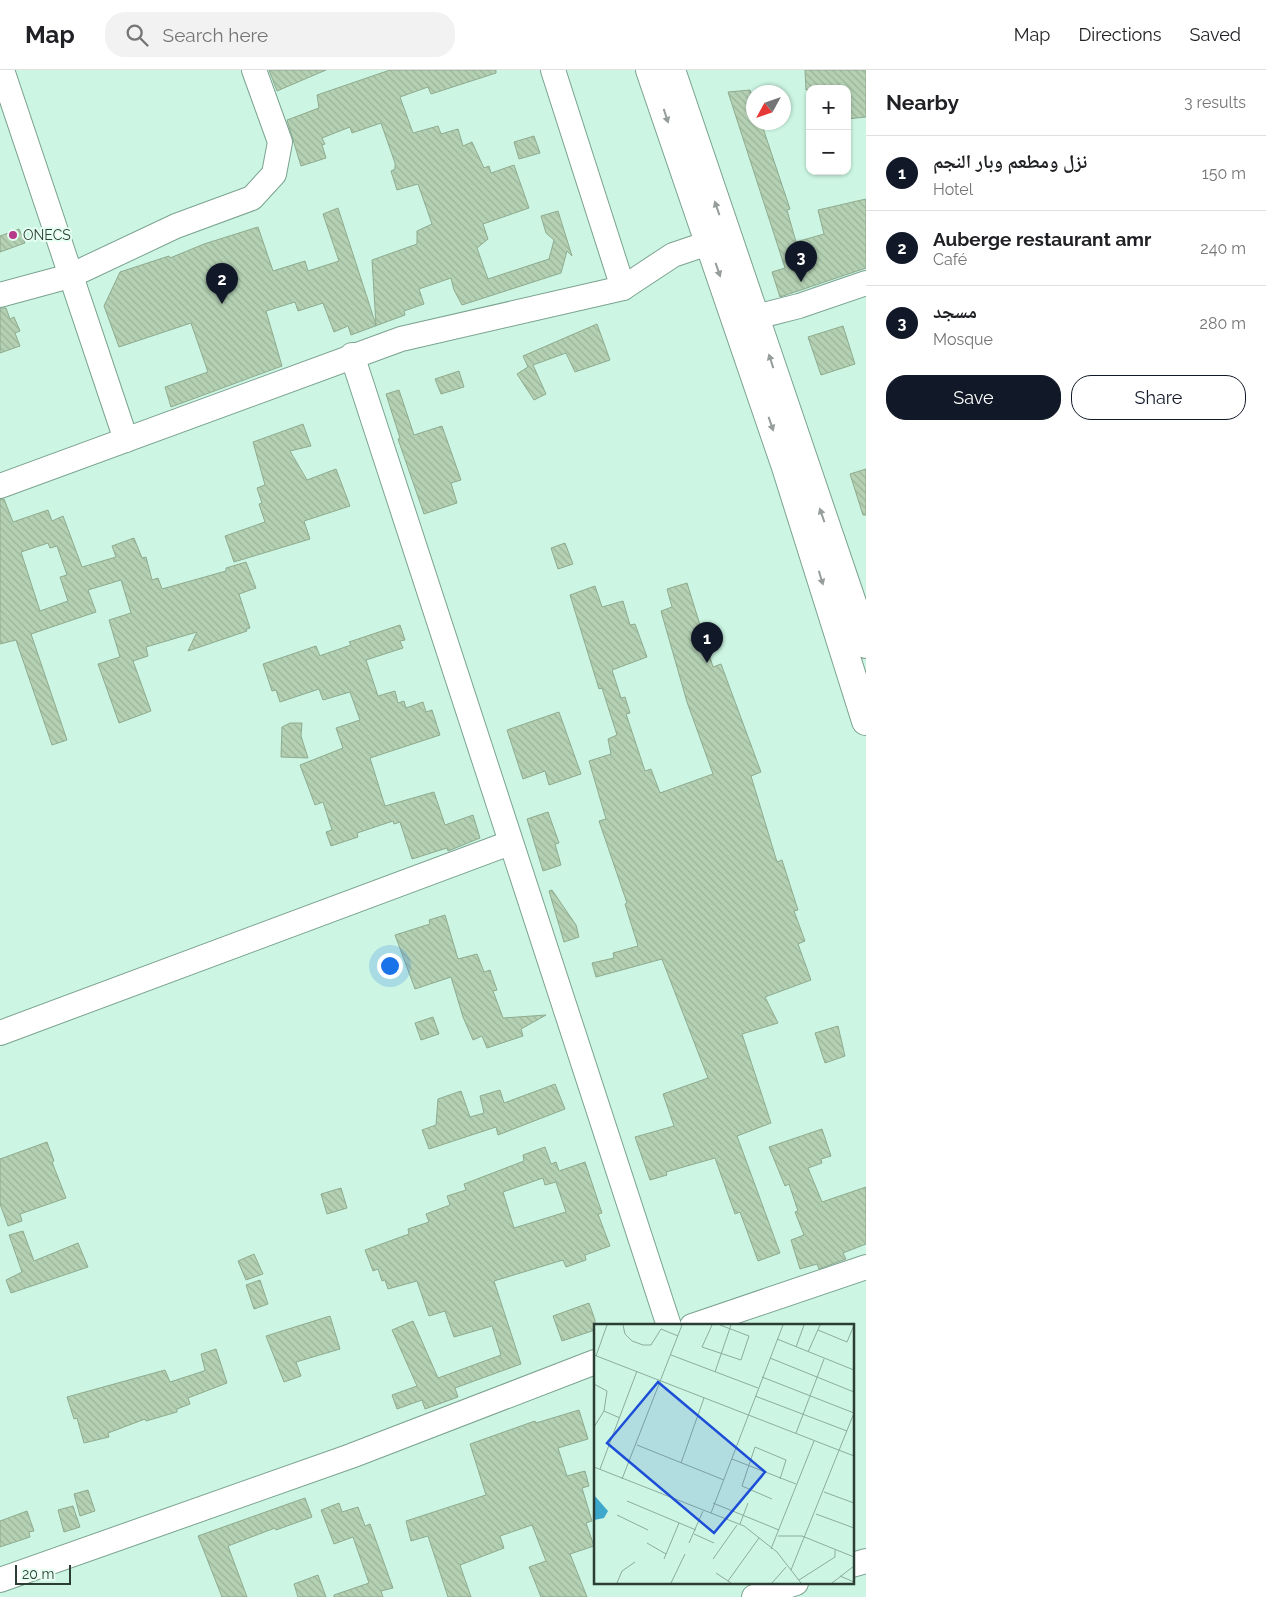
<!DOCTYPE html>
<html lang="en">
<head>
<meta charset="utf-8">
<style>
  body { margin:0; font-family:Raleway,"Noto Naskh Arabic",sans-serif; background:#f2f2f2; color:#202124 }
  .controls { position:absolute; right:15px; top:15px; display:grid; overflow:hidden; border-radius:10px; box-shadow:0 1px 4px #0004 }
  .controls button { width:45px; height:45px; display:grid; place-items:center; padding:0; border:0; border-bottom:1px solid #e0e0e0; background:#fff; color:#202124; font:25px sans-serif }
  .compass { position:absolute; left:746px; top:15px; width:45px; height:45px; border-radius:50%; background:#fff; box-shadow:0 1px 4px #0004; rotate:230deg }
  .scale { position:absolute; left:15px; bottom:12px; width:56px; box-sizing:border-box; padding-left:5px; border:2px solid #2c3d35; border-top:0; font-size:14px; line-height:18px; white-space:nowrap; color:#2c3d35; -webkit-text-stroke:4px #e6fff3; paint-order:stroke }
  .you { position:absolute; left:389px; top:895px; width:18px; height:18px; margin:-12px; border:4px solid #fff; border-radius:50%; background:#1a73e8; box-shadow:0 0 0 8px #1a73e833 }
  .badge { display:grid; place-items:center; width:32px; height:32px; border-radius:50%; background:#111827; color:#fff; font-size:16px; font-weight:700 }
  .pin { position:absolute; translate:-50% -41px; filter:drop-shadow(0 1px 2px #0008) }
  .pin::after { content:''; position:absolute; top:26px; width:18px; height:15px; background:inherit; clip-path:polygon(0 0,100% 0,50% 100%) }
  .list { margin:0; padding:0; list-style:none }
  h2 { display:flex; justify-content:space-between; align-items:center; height:65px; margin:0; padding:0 20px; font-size:21px }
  h2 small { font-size:16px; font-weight:400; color:#757577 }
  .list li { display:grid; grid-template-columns:32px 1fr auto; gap:15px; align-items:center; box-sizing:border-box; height:75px; padding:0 20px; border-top:1px solid #e0e0e0 }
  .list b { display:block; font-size:19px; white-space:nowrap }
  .list p { margin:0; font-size:16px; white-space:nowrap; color:#757577 }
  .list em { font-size:16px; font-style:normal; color:#757577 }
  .actions { display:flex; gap:10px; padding:15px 20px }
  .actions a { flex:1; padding:11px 0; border:1px solid #111827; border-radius:20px; text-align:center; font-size:18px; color:#111827 }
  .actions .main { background:#111827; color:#fff }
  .icon { flex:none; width:28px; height:28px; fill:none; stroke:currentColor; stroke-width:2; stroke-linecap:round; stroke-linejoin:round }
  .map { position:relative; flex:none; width:866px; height:1527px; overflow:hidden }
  header { display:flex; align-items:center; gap:30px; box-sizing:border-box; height:70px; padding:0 25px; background:#fff; border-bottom:1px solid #e0e0e0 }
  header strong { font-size:24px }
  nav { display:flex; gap:28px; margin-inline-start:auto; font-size:18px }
  .search { width:350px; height:45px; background:#f2f2f2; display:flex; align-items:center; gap:12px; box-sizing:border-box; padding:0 18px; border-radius:20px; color:#757577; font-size:19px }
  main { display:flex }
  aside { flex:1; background:#fff }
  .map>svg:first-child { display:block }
  .building { fill:url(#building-back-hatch); stroke:#8fab8f; fill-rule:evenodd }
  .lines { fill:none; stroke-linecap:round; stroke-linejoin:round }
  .minor-casing { stroke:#7ba290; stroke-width:26 }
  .major-casing { stroke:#7ba290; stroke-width:30 }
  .minor { stroke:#fff; stroke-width:24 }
  .major { stroke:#fff; stroke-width:28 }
  .oneway { fill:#969e9a }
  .poi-dot { fill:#b73a8a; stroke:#e6fff3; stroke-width:2 }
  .labels { text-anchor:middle; stroke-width:4; stroke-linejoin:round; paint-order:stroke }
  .poi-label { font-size:14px; fill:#2c3d35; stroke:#e6fff3; text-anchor:start }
  .inset-road { fill:none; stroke:#8cac9d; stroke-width:1 }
  .view { fill:#1d4ed8; fill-opacity:0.15; stroke:#1d4ed8; stroke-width:2.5 }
  .inset-edge { fill:none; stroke:#2c3d35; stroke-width:2.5 }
</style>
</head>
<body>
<header>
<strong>Map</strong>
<div class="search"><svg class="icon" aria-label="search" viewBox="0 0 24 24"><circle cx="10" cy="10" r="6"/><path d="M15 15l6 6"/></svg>Search here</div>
<nav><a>Map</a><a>Directions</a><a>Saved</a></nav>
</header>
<main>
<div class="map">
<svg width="866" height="1527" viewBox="0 0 866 1527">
  <defs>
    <pattern id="building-back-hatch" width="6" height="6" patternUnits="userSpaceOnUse" patternTransform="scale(1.25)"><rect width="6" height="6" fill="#b4d1b4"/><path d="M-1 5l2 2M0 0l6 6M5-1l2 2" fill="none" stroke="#9bb49b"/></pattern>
  </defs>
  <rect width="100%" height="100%" fill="#ccf6e3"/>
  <g class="building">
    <polygon points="269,0 326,0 277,21"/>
    <polygon points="390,0 496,0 496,3 431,24 428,17 400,27 413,63 438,56 441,64 458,59 463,76 472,72 484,98 489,96 491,103 514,95 529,138 483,154 488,169 477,178 488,209 549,189 554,170 546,163 541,146 558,141 572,186 567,181 561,203 462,235 454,220 451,208 419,219 424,234 404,241 405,245 351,265 348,256 334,262 323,233 298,241 295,232 266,241 282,296 171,337 165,317 208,302 191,253 119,277 104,236 120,202 169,186 170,188 204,174 258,157 273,201 305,191 308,201 339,191 323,144 338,138 376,255 372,190 417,174 417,161 432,154 418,114 397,120 391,101 395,99 395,93 381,53 352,63 350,57 322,68 325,74 322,75 326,88 301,96 287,50 319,38 317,25"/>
    <polygon points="805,0 866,0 866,47 847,49 847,19 806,20"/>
    <polygon points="750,20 754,31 754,52 761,52 790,139 787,140 796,172 824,164 818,140 866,129 866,198 780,227 772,202 785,198 728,22"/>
    <polygon points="534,66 540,83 519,89 514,72"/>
    <polygon points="19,159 25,173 0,182 0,166"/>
    <polygon points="0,238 6,238 10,249 14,247 20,261 15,263 20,276 0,283"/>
    <polygon points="597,254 610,290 575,302 566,283 533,295 546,324 534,330 517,304 528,297 523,286"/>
    <polygon points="843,256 855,294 821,305 808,267"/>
    <polygon points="459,301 464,317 441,324 435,309"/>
    <polygon points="399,320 414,365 442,356 461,410 451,413 457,433 424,444 398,369 400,368 386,324"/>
    <polygon points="303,354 311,376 290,381 307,410 336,399 350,436 304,451 310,469 234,492 225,466 265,452 259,434 262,433 257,418 265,415 253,372"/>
    <polygon points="866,399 866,445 863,445 850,404"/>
    <path d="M0,429H4L13,452L48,440L52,451L63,446L82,497L116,487L112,476L134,468L142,488L146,487L152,510L158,508L162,519L226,501V498L246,492L256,518L239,524L250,558L246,559L247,561L188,581L197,562L146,577L148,586L133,591L151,641L119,653L98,594L120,587L109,550L131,543L121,510L88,520L96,542L31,564L67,670L52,675L16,570L0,574ZM48,473L50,478L57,476L67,505L60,507L68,531L40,541L21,482Z"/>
    <polygon points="565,473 573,494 558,499 551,478"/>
    <polygon points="687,513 713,597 721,594 761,702 751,706 777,792 782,790 798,840 794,841 805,871 798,874 811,910 765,927 778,953 742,964 771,1053 737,1066 780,1183 758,1191 740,1142 735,1144 715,1088 666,1102 667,1105 650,1110 635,1067 674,1056 663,1024 708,1008 662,889 596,907 592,893 614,888 613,883 638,876 625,834 627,833 599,751 606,749 589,691 611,684 608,669 617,665 602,618 599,619 570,525 595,516 602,537 623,531 630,555 635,554 647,587 612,600 621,628 625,627 630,643 626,644 645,701 651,699 660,723 713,704 687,632 661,541 672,537 667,519"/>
    <polygon points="400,555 405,570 400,571 403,578 366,590 378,626 395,621 398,633 404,631 406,638 423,632 426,642 432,640 440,665 370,688 385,736 434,722 445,755 473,745 480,768 448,781 447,778 412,789 400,752 394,754 393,751 357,763 358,767 331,776 326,762 332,760 323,732 315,735 300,695 343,678 336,658 360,650 350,622 323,630 319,619 280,632 276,620 272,621 263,594 316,576 320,586 322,585 351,575 349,572"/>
    <polygon points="559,642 581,704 549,715 545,701 523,709 507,660"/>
    <polygon points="290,653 302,653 301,666 308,688 281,687 282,657"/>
    <polygon points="548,742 559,773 555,774 561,795 543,801 527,749"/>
    <polygon points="552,820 576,855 579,867 564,872 549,821"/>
    <polygon points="445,845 458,889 477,884 484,902 490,900 497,920 493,921 503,948 546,945 521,959 523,966 487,978 482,966 473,970 463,947 451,907 415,919 395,865 430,854 429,850"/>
    <polygon points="433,947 439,964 421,970 415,953"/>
    <polygon points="838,956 845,986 825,993 815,963"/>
    <polygon points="555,1014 565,1039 498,1065 496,1057 429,1079 422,1060 436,1055 438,1029 461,1021 470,1047 484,1043 480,1026 500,1020 504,1033"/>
    <polygon points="822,1059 831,1086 821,1089 822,1093 808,1098 822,1132 866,1117 866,1174 843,1183 846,1189 819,1199 817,1194 800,1199 791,1170 804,1165 795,1142 798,1141 789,1114 785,1116 769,1077"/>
    <polygon points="47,1072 54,1091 52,1092 66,1128 20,1144 22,1151 8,1156 0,1134 0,1089"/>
    <path d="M545,1077L551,1094L556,1092L559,1101L585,1092L602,1143L598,1144L610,1176L585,1185L586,1190L566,1197L563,1190L494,1211L521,1294L455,1318L458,1327L425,1339L422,1330L397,1339L392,1325L417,1316L392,1260L413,1251L438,1308L501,1285L492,1256L454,1267L445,1241L429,1246L417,1211L388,1219L385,1210L382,1211L378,1199L373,1201L365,1180L409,1164L408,1159L429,1152L426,1144L450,1135L447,1126L466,1120L464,1114L524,1091L523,1085ZM543,1108L545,1115L556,1112L566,1142L514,1158L503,1122Z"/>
    <polygon points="341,1118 347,1138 327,1144 321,1124"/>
    <polygon points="23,1161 34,1191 78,1173 88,1197 11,1223 6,1210 22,1202 9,1165"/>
    <polygon points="254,1184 263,1204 246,1210 238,1191"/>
    <polygon points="260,1210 268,1234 254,1239 246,1215"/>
    <polygon points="589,1233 595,1250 595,1260 562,1271 553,1246"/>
    <polygon points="330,1246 340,1279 296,1292 301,1306 284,1312 266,1266"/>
    <polygon points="216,1279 227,1313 188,1328 190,1334 177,1339 177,1342 146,1351 145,1349 108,1363 109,1367 84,1373 77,1348 74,1349 67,1327 165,1300 170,1312 204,1301 205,1300 201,1284"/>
    <polygon points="579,1340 588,1369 558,1378 567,1406 585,1401 589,1416 582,1418 592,1451 586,1453 594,1476 570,1484 587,1527 541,1527 529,1497 546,1491 532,1455 500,1466 504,1478 460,1495 471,1527 448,1527 428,1466 411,1471 406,1451 486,1425 470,1374 535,1351 536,1353"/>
    <polygon points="88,1420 95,1441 80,1446 74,1424"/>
    <polygon points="305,1428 312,1447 276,1460 275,1458 228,1476 247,1527 222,1527 198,1466"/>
    <polygon points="339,1433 342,1442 358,1437 365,1456 370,1454 393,1518 381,1521 383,1527 334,1527 334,1525 369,1513 353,1467 334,1474 321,1440"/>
    <polygon points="73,1436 80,1457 64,1462 58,1440"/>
    <polygon points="27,1441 34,1461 29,1462 30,1467 0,1477 0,1451"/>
    <polygon points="318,1505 326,1527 298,1527 294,1514"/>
  </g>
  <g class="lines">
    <defs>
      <g id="minor">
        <polyline points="2,0 126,370"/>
        <polyline points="553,0 623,218"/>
        <polyline points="0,225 70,206 176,156 252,128 274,104 280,72 254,0"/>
        <polyline points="756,247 799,236 866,213"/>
        <polyline points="352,285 669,1256"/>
        <polyline points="0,416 401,269 623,218 673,185 726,167"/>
        <polyline points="0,963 510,773"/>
        <polyline points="692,1256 866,1197"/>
        <polyline points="852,1495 866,1491"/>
        <polyline points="0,1510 351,1386 595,1292"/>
        <polyline points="754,1527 796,1513"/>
      </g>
      <g id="major">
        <polyline points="650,0 786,397 866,651"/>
        <polyline points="671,0 866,574"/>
      </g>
    </defs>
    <use href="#minor" class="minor-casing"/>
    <use href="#major" class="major-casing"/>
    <use href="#minor" class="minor"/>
    <use href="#major" class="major"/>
  </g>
  <defs><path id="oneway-solid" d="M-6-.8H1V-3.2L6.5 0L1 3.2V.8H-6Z" transform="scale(1.25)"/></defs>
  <g class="oneway">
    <use href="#oneway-solid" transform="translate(666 46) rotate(72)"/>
    <use href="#oneway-solid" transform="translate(717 138) rotate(-109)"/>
    <use href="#oneway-solid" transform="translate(718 200) rotate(71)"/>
    <use href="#oneway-solid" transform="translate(771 291) rotate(-108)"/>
    <use href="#oneway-solid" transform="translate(771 354) rotate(71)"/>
    <use href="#oneway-solid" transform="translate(822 445) rotate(-109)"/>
    <use href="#oneway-solid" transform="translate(821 508) rotate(73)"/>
  </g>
  <circle class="poi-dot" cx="13" cy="165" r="5"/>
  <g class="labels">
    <g class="poi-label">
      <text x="23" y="170">ONECS</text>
    </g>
  </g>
  <g transform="translate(594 1254)">
    <rect width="260" height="260" fill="#ccf6e3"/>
    <path d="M0,171L14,187L10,194L0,196Z" fill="#3ea7cc"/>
    <path class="inset-road" d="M29,1L31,10L38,17L49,21H57L67,5L84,12M118,1L108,23L147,36L155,12L126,1M224,6L253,18L260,1M183,15L260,46M202,23L210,1M214,28L226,1M0,31L260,132M77,31L164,64M2,32L13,1M176,34L260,68M121,48L137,1M168,53L260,89M0,60L13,67L10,87L0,103M161,72L253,107M10,87L26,94M202,109L230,35M43,121L130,156M138,135L202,160M87,139L110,74M0,143L150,202L183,228L207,259M6,145L43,47M28,155L88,1M230,168L260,179M178,175L148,162L161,123L192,136L186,155M33,177L102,206M119,179L185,206M117,189L189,1M222,190L260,204M23,191L54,206M146,200L154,179M100,210L120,219M184,212H208L260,233M53,219L72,230M95,219L109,187M177,225L220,117M70,235L85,199M119,235L143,201M197,246L260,89M122,249L137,259M246,252L260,258M205,256L241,233V226M134,257L165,214M23,259L28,247L41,238M77,259L91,230M178,259L192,243M238,259L260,242"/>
    <path class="view" d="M64,58L171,148L120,209L13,119Z"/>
    <rect width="260" height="260" class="inset-edge"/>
  </g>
</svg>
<div class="controls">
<button>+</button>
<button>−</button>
</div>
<svg class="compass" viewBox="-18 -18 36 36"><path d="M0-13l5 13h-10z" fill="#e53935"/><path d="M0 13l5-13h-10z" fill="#757577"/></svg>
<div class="scale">20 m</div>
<div class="you"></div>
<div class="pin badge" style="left:707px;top:593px">1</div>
<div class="pin badge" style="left:222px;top:234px">2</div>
<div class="pin badge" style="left:801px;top:212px">3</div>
</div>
<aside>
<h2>Nearby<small>3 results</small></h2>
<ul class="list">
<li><span class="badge">1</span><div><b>نزل ومطعم وبار النجم</b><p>Hotel</p></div><em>150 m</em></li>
<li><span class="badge">2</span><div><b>Auberge restaurant amr</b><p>Café</p></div><em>240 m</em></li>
<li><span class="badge">3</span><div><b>مسجد</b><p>Mosque</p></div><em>280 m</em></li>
</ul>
<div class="actions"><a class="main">Save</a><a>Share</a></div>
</aside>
</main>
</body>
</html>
